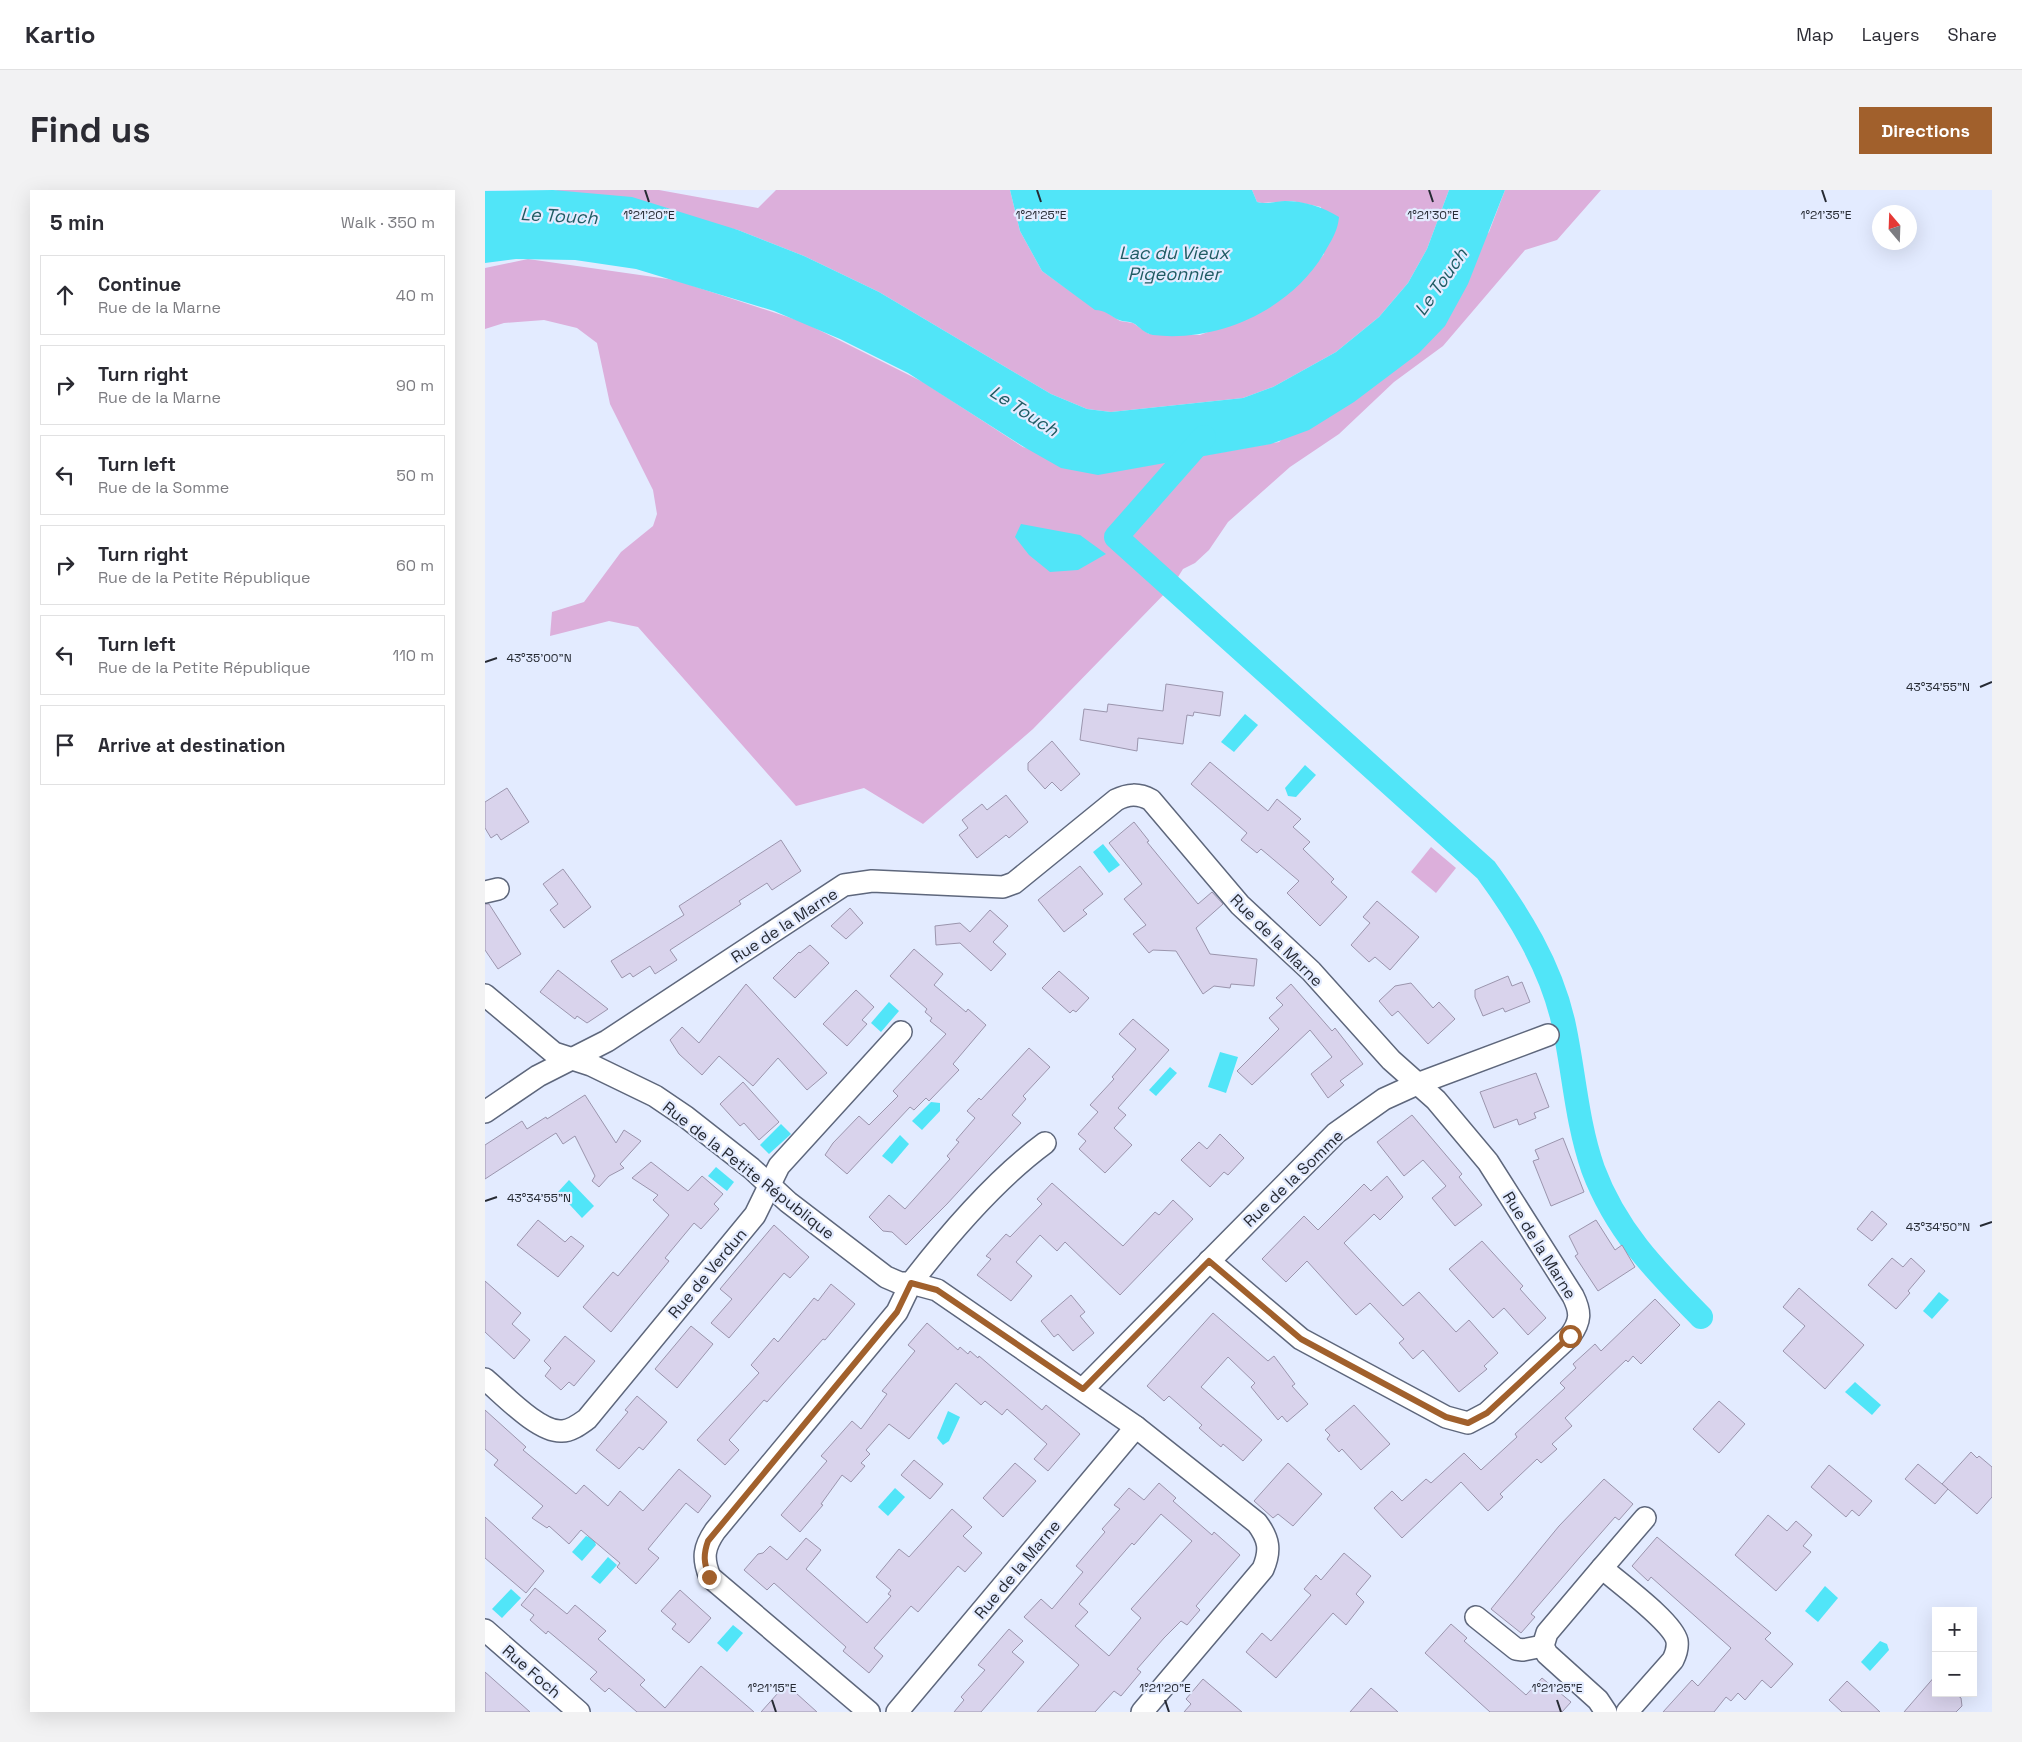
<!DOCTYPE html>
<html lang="en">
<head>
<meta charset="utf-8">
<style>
  body { margin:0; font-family:"Space Grotesk",sans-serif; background:#f2f2f3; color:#2b2b33 }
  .controls { position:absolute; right:15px; bottom:15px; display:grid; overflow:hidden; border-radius:0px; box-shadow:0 5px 20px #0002 }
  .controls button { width:45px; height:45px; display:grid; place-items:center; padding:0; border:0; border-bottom:1px solid #e1e1e2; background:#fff; color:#2b2b33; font:25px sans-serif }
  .compass { position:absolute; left:1387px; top:15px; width:45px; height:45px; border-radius:50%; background:#fff; box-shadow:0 5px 20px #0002; rotate:341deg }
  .stop { position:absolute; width:15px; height:15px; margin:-11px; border:4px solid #a1602c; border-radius:50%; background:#fff }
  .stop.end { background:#a1602c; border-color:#fff; box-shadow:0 1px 5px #0008 }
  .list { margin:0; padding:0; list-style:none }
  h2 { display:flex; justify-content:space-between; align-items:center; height:65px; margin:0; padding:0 20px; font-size:21px }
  h2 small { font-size:16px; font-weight:400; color:#7c7c81 }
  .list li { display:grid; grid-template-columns:32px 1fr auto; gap:15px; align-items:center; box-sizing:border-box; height:80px; margin:0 10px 10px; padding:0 10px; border:1px solid #e1e1e2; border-radius:0px }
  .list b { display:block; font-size:19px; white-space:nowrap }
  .list p { margin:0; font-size:16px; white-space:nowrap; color:#7c7c81 }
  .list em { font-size:16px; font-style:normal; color:#7c7c81 }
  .icon { flex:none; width:28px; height:28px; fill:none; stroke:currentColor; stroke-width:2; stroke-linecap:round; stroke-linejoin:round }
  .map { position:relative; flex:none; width:1507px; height:1522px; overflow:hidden; border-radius:0px }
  header { display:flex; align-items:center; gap:30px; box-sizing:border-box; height:70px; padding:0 25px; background:#fff; border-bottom:1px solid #e1e1e2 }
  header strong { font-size:24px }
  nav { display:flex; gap:28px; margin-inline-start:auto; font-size:18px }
  .intro { display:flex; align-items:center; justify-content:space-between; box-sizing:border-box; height:120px; padding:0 30px }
  h1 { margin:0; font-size:35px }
  .button { padding:12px 22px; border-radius:0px; background:#a1602c; color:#fff; font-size:18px; font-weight:700 }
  main { display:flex; gap:30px; padding:0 30px }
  aside { flex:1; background:#fff; border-radius:0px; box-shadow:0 5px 20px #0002 }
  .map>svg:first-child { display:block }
  .green { fill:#dcafdb }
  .water { fill:#51e5f8 }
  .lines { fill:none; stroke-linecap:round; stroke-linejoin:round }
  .canal { stroke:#51e5f8; stroke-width:24 }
  .building { fill:#d9d3ec; stroke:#9b95ad; fill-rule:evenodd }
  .street-casing { stroke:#5e677c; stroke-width:24 }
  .street { stroke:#fff; stroke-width:21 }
  .route { stroke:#a1602c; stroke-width:6 }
  .ticks { fill:none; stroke:#262a33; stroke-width:2 }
  .labels { text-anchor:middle; stroke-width:4.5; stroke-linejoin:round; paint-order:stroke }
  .street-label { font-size:16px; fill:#262a33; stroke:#e3ebff }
  .water-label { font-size:18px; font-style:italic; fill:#1f5b63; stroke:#e3ebff }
  .ticks-label { font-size:12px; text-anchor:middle; fill:#262a33; stroke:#e3ebff; stroke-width:4.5; stroke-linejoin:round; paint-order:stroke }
</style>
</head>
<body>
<header>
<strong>Kartio</strong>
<nav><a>Map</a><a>Layers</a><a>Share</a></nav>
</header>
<div class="intro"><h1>Find us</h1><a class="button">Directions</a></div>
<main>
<aside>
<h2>5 min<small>Walk · 350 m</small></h2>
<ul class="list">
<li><svg class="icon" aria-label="ahead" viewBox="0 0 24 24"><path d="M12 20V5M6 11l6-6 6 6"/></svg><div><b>Continue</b><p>Rue de la Marne</p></div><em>40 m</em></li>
<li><svg class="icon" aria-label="right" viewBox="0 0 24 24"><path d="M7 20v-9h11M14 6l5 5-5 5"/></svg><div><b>Turn right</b><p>Rue de la Marne</p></div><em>90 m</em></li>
<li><svg class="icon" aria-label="left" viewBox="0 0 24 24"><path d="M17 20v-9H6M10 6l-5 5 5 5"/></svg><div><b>Turn left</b><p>Rue de la Somme</p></div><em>50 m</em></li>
<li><svg class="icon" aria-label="right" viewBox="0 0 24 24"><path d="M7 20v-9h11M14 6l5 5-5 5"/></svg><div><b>Turn right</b><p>Rue de la Petite République</p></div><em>60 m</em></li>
<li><svg class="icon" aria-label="left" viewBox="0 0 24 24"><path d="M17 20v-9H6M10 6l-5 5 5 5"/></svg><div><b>Turn left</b><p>Rue de la Petite République</p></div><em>110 m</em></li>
<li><svg class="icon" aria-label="arrive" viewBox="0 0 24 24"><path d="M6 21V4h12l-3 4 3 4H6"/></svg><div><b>Arrive at destination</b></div></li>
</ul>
</aside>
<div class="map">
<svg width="1507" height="1522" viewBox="0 0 1507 1522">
  <rect width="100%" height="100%" fill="#e3ebff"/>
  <g class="green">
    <polygon points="68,0 174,0 273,18 291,0 525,0 535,41 557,81 610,119 618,120 635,131 648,133 664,144 715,145 778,121 818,90 839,64 836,17 807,11 777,13 772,12 767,0 964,0 942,59 923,93 894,127 851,162 788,197 758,208 626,222 602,219 566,204 394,102 319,66 253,40"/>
    <polygon points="1020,0 1116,0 1072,50 1040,60 958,156 909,192 854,244 805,277 743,332 724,360 710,373 698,379 688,395 548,539 438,634 379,598 311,616 153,437 124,431 65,446 67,422 99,412 136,362 168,336 172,324 168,300 125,214 112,153 92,138 59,130 19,133 0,139 0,78 43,69 190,90 318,132 438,192 538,257 620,283 794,252 1004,42"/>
    <polygon points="946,657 971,678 951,703 926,682"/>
  </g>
  <g class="water">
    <polygon points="68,0 147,7 253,40 319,66 394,102 566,204 602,219 626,222 758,208 788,197 851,162 894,127 923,93 942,59 964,0 1020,0 983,94 960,136 934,163 869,212 824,240 786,254 613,285 576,278 539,257 423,183 355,149 289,121 151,79 90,70 31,69 0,73 0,1"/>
    <path d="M525,0H767L772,12C781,15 791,11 800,11C819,11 838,17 854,27C853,39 848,48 842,58C810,118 734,153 668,145C660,144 655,137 648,133C644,131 638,132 634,130C625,126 620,120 610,120L557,81L535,41Z"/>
    <polygon points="536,334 595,345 621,364 593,380 565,382 544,365 530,347"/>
    <polygon points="760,524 773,535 749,562 736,552"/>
    <polygon points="820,575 831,585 811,607 803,606 800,598"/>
    <polygon points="618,654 635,675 624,683 608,662"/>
    <polygon points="404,812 414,821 396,842 386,833"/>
    <polygon points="735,862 753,867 741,903 723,897"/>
    <polygon points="685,877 692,883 671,906 664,900"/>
    <polygon points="446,912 455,913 455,921 437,940 427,931"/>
    <polygon points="296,934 306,944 284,964 275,955"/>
    <polygon points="415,945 424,954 407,974 397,966"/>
    <polygon points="231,977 249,992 242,1001 223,986"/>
    <polygon points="84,990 109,1016 97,1028 73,1002"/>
    <polygon points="1454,1102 1464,1110 1447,1129 1438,1121"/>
    <polygon points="1370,1192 1396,1215 1387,1225 1360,1202"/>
    <polygon points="463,1221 475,1227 464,1251 458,1255 452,1248"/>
    <polygon points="410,1298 420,1307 403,1326 393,1317"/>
    <polygon points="101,1346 109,1349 111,1355 97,1371 87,1362"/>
    <polygon points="123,1367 132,1375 115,1394 106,1387"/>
    <polygon points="1340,1396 1353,1408 1333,1432 1320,1421"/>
    <polygon points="26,1399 36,1408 17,1428 7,1419"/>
    <polygon points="248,1435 258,1443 242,1462 232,1453"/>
    <polygon points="1395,1451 1402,1454 1404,1460 1385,1481 1376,1472"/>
  </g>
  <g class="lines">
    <path class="canal" d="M719,247L631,347L1001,680C1034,725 1065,775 1078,831C1089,880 1091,930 1108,979C1131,1041 1171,1081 1216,1127"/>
  </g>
  <g class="building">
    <polygon points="681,494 738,502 735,526 709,522 708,526 702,525 698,554 653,548 652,561 595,550 599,519 622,522 623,514 678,521"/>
    <polygon points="567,551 595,584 576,601 567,592 560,599 543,580 543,573"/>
    <polygon points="725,572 783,621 792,609 816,629 808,637 825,652 818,659 849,689 846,692 862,707 835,736 802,703 814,691 776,659 772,663 756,650 762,643 706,594"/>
    <polygon points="22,598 44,632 16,650 12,644 6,648 0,638 0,612"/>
    <polygon points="521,605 543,632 524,648 521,645 492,668 474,645 483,638 477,630 497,614 502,620"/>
    <polygon points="649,632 664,651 662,652 713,714 727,702 738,714 711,738 725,764 772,769 769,796 746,794 745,798 729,796 718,804 691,761 668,760 664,763 648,744 661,735 639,709 657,694 624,653"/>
    <polygon points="296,650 316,681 287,700 282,693 254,711 256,714 185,760 192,770 170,784 165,776 148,787 145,783 137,788 126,771 199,725 194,716"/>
    <polygon points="595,676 618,704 598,720 602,724 579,742 553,710"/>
    <polygon points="78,679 106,717 79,738 65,720 73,714 58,694"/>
    <polygon points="892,711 934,747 905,780 890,767 884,772 866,755 885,733 878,727"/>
    <polygon points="0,714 4,714 36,764 13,779 0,760"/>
    <polygon points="365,718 378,733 361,749 346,736"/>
    <polygon points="505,720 523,736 508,752 521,764 506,781 475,753 451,755 450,736 475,733 485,742"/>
    <polygon points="325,755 344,773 310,808 288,788 314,762 315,763"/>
    <polygon points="429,759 458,784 449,795 481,822 483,819 501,835 468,874 474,880 444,911 441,908 429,920 425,917 362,984 340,965 348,953 374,926 384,935 413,906 408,901 461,844 445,831 447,828 440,822 442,819 405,786"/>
    <polygon points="73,780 123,819 102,833 92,826 90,829 55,802"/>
    <polygon points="574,781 604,808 591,822 588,820 585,823 557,798"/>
    <polygon points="1023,786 1027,796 1037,792 1045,812 1020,822 1018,818 998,826 990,807 990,800"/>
    <polygon points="926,793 948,818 954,812 970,829 943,854 913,821 907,826 894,811 910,796"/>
    <polygon points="261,794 342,883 322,900 293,868 268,896 234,866 217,885 194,864 185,850 197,837 214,853"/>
    <polygon points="806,794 847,841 850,838 878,874 855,891 859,895 843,908 826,884 847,867 825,840 767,895 752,881 794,839 784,828 798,815 791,808"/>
    <polygon points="371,800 389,817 377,830 382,834 362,856 338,834"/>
    <polygon points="648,829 684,860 633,918 641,925 629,938 647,955 620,983 594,959 601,951 593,944 613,922 605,915 629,889 627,887 651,859 634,844"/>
    <polygon points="544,858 565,877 538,906 541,909 527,925 536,933 462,1014 421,1055 407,1042 398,1041 384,1027 404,1005 420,1019 465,969 462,966 474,952 471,950 490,928 482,921 494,908 496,910"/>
    <polygon points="1051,883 1064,917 1049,923 1051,928 1034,935 1032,929 1009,938 995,902"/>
    <polygon points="258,892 294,932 274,950 259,933 255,936 235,914"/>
    <polygon points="100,905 131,953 139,940 156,951 135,974 139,978 124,986 114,997 107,991 110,986 90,946 78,954 71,943 0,989 0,955 37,931 42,939 61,927 62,929"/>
    <polygon points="927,925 977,984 974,987 997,1015 970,1036 947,1008 961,996 938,970 919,986 892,952"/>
    <polygon points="735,944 759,968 743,985 739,982 725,997 696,970 714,952 722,959"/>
    <polygon points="1078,948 1099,1002 1066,1016 1048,971 1054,969 1050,960"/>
    <polygon points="166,972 203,1001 217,986 238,1004 229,1014 234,1019 216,1039 209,1033 180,1068 184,1071 126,1142 98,1117 128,1082 133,1086 184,1025 168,1010 173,1005 147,988"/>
    <polygon points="902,986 918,1007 895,1030 889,1024 859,1053 918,1116 934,1102 971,1142 984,1130 1013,1163 999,1176 1002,1179 974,1202 938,1160 928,1169 914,1153 919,1149 885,1113 871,1125 822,1071 801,1092 777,1069 819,1026 833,1040 879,994 886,1001"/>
    <polygon points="567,993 638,1056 670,1022 674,1025 688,1010 708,1029 635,1105 580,1052 572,1061 555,1045 531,1072 547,1086 526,1111 492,1085 506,1069 501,1066 521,1044 525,1047 557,1014 552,1009"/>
    <polygon points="1387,1021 1402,1034 1387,1051 1372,1039"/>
    <polygon points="53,1030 80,1052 86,1046 99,1056 73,1087 32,1055"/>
    <polygon points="1111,1030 1130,1060 1137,1055 1150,1077 1113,1101 1090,1066 1093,1064 1084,1046"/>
    <polygon points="289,1035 324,1067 305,1088 299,1083 244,1148 226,1133 247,1109 235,1099"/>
    <polygon points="997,1051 1038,1096 1035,1099 1061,1128 1043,1145 1019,1118 1008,1128 964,1079"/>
    <polygon points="1407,1068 1418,1077 1426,1068 1440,1081 1423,1101 1425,1103 1411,1119 1383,1095"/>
    <polygon points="0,1091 36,1123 27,1134 45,1150 29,1169 0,1142"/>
    <polygon points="346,1094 370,1114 340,1150 338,1149 282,1212 279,1210 244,1250 254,1260 240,1275 212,1250 274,1183 266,1175 289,1148 293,1152 329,1108 333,1111"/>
    <polygon points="1314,1098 1379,1155 1340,1199 1298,1161 1320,1136 1298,1117"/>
    <polygon points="586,1105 600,1122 595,1126 609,1143 588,1161 573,1144 569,1147 556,1131"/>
    <polygon points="1170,1109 1195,1135 1156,1174 1148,1166 1143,1172 1141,1170 1080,1228 1087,1236 1067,1254 1072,1259 1056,1273 1052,1269 1015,1304 1018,1307 1003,1321 976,1292 917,1348 889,1318 907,1301 917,1311 941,1289 946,1293 979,1263 996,1280 1032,1247 1030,1244 1080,1198 1075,1193 1091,1178 1088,1174 1110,1154 1116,1161"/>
    <polygon points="728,1123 783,1171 789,1166 810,1194 807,1196 823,1214 802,1232 797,1226 793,1230 766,1197 770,1193 743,1167 716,1197 777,1250 758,1271 738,1254 736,1257 714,1238 717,1235 684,1206 679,1211 662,1196"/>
    <polygon points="442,1133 473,1160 475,1157 483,1164 485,1161 493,1168 494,1166 557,1220 561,1215 595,1244 563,1281 549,1269 562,1254 522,1219 517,1225 500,1211 496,1215 471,1193 424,1249 404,1234 381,1260 385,1264 376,1273 380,1276 366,1292 357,1285 336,1314 338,1315 315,1342 296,1325 342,1271 336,1266 367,1231 376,1239 402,1204 397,1201 430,1161 423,1155"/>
    <polygon points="206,1136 228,1154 192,1198 170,1179"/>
    <polygon points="80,1146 110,1171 89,1196 84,1192 76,1200 60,1186 66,1178 59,1171"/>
    <polygon points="152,1206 182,1232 158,1260 154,1257 134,1279 111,1260 143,1222 140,1220"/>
    <polygon points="1234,1211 1260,1234 1234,1263 1208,1239"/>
    <polygon points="869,1215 905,1254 876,1280 857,1259 854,1262 842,1249 845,1245 840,1240"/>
    <polygon points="0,1220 41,1257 38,1260 91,1304 99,1295 123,1316 135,1301 158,1321 194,1279 226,1306 213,1323 201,1313 163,1359 174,1368 151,1394 132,1377 135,1373 96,1340 84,1354 64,1336 62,1338 47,1328 58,1316 9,1275 13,1270 0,1259"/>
    <polygon points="1486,1262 1492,1268 1494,1266 1507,1277 1507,1307 1492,1324 1457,1294"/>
    <polygon points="429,1270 458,1294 445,1309 416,1285"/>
    <polygon points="530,1273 551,1291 518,1327 498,1308"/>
    <polygon points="803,1273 837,1304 808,1336 793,1324 788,1328 769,1311"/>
    <polygon points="1433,1274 1463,1299 1450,1314 1420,1289"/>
    <polygon points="1344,1275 1387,1311 1374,1326 1367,1320 1361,1327 1326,1297"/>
    <polygon points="1119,1289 1148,1314 1134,1330 1130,1327 1095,1367 1046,1424 1050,1427 1036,1443 1006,1419 1074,1336"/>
    <path d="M674,1293L691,1308L688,1311L727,1345L729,1342L755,1365L711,1416L715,1420L702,1435L696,1431L679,1448L652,1479L656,1482L636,1506L629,1501L610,1522H552L594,1475L539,1427L556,1409L567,1419L598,1382L591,1376L620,1342L617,1339L635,1319L629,1315L644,1298L659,1310ZM676,1324L707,1351L646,1419L656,1428L624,1466L590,1436L603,1422L594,1414L647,1353L649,1355Z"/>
    <polygon points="467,1319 487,1337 478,1346 497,1363 480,1382 473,1376 433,1422 426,1416 389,1458 398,1466 384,1483 358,1461 361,1457 289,1393 282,1400 259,1380 273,1364 278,1363 285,1356 302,1370 321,1348 336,1360 321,1379 382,1433 406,1406 403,1404 406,1400 391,1387 414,1359 424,1367"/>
    <polygon points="1283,1325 1302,1341 1311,1331 1327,1345 1318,1356 1326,1362 1291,1401 1250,1365"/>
    <polygon points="0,1327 59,1381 41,1403 0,1368"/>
    <polygon points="1172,1347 1286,1443 1280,1449 1308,1474 1286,1498 1277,1490 1260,1510 1253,1503 1246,1511 1241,1507 1229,1522 1178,1522 1207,1490 1213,1496 1246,1458 1166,1387 1163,1391 1147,1376"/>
    <polygon points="859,1363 886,1386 871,1404 879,1412 861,1435 848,1423 791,1488 761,1462 777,1443 786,1451 826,1405 819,1399 831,1385 836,1390"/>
    <polygon points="50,1398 82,1424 90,1415 121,1441 113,1449 160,1490 155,1495 180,1518 216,1476 269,1522 152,1522 124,1498 120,1502 105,1489 112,1482 63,1441 61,1444 45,1430 49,1425 36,1415"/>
    <polygon points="195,1400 226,1428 204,1453 187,1439 191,1434 176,1421"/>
    <polygon points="966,1434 982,1448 979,1451 1041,1505 1057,1488 1086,1512 1077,1522 1005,1522 940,1463"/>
    <polygon points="524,1439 538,1451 527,1462 539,1472 496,1522 469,1522 479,1510 476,1507 500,1480 493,1475"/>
    <polygon points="0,1482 45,1522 0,1522"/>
    <polygon points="1451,1485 1451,1503 1469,1503 1476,1508 1477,1516 1471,1522 1419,1522"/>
    <polygon points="718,1489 757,1522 699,1522 706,1514 701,1509"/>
    <polygon points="1362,1491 1395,1522 1357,1522 1344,1510"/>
    <polygon points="301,1494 332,1522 276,1522"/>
    <polygon points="886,1498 913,1522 865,1522"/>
  </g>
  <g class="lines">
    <defs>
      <g id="street">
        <polyline points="0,702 13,699"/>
        <path d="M0,805L69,863L106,875L170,906L201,927L266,978L303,1012L401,1087L415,1093H426C463,1045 511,989 560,953"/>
        <path d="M0,922L53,886L122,851L359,695L387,691L518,697L529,693L631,610C643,604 653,603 666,610L755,715L826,781L906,870L951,910L1003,972L1088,1106C1096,1122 1096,1131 1085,1146L1002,1223L983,1233L961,1227L816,1149L724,1071"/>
        <path d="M0,1189C18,1204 54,1243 77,1241C86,1241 95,1234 102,1229L270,1025L294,976L416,842"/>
        <polyline points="598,1199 851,943 899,909 932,894 1063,845"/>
        <polyline points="1117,1378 1160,1328"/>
        <polyline points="991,1427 1031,1459 1038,1460 1058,1456"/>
        <polyline points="0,1440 94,1522"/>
        <path d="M384,1522L225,1387C217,1368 219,1357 230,1341L412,1122L426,1093L452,1100L651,1237L772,1333C784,1349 786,1360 778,1379L657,1522"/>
        <polyline points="412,1522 651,1237"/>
        <path d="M1121,1522L1113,1510L1062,1464L1058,1456L1062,1443L1117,1378C1134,1393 1188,1432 1192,1451C1193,1458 1191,1464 1188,1470L1142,1522"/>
      </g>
    </defs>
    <use href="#street" class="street-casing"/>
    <use href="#street" class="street"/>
  </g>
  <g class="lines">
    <path class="route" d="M224,1387C219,1373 218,1365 223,1351L412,1122L426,1093L452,1100L598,1199L724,1071L816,1149L961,1227L983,1233L1002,1223L1085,1146"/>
  </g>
  <path class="ticks" d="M160,0L164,12M552,0L556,12M944,0L948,12M1337,0L1341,12M0,472L12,468M1495,497L1507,492M0,1011L12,1007M1495,1036L1507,1032M287,1510L291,1522M680,1510L684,1522M1072,1510L1076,1522"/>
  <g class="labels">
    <g class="street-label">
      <text transform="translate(299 735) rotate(-33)" y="6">Rue de la Marne</text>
      <text transform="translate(792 750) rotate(45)" y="6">Rue de la Marne</text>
      <text transform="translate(264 980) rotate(38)" y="6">Rue de la Petite République</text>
      <text transform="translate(808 988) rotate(-44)" y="6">Rue de la Somme</text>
      <text transform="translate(1055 1055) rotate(58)" y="6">Rue de la Marne</text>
      <text transform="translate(222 1083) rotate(-50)" y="6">Rue de Verdun</text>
      <text transform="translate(532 1379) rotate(-50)" y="6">Rue de la Marne</text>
      <text transform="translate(47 1481) rotate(41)" y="6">Rue Foch</text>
    </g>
    <g class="water-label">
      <text transform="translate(74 26) rotate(3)" y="6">Le Touch</text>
      <text x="689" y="69">Lac du Vieux<tspan x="689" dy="21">Pigeonnier</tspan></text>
      <text transform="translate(956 92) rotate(-55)" y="6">Le Touch</text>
      <text transform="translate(539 221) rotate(33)" y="6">Le Touch</text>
    </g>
  </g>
  <g class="ticks-label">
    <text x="164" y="29">1°21'20"E</text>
    <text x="556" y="29">1°21'25"E</text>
    <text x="948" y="29">1°21'30"E</text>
    <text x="1341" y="29">1°21'35"E</text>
    <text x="54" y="472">43°35'00"N</text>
    <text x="1453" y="501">43°34'55"N</text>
    <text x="54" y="1012">43°34'55"N</text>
    <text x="1453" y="1041">43°34'50"N</text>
    <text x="287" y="1502">1°21'15"E</text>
    <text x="680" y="1502">1°21'20"E</text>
    <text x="1072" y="1502">1°21'25"E</text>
  </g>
</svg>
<div class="controls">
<button>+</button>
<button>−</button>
</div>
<svg class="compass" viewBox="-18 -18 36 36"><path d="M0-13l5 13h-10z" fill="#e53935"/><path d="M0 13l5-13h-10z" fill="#7c7c81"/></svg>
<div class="stop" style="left:1085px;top:1146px"></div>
<div class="stop end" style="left:224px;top:1387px"></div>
</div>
</main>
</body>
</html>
